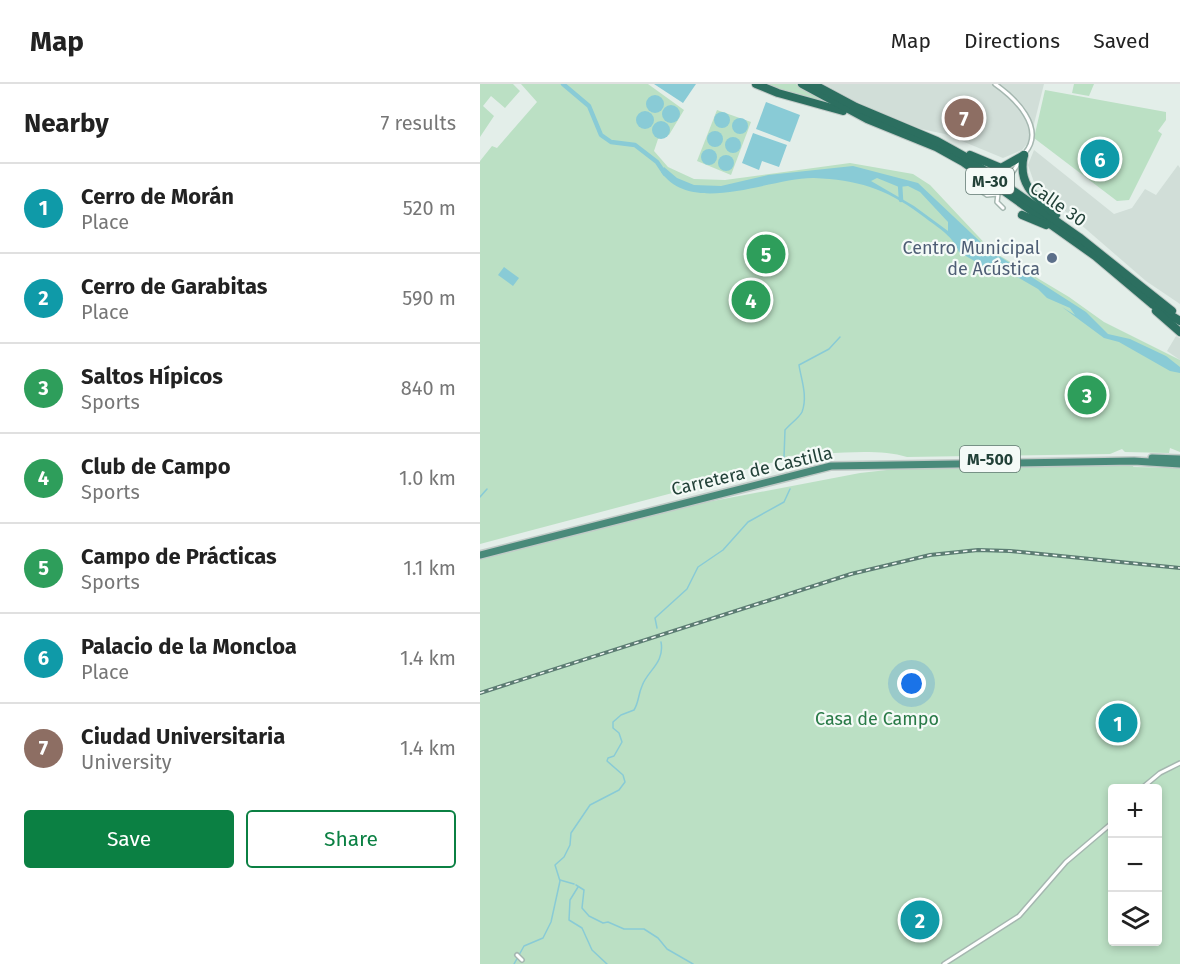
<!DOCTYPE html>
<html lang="en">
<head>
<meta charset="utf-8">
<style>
  body { margin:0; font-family:"Fira Sans",sans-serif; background:#f2f2f2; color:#222 }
  .controls { position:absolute; right:18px; bottom:18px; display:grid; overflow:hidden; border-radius:6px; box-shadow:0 3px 9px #0003 }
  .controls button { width:54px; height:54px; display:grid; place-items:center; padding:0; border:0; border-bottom:2px solid #e0e0e0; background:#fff; color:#222; font:30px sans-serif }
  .you { position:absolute; left:432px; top:600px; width:21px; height:21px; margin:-15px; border:4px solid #fff; border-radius:50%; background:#1a73e8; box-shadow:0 0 0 9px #1a73e833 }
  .badge { display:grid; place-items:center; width:39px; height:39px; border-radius:50%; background:#0b8043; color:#fff; font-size:20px; font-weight:700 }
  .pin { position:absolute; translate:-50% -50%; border:3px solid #fff; box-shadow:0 2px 6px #0006 }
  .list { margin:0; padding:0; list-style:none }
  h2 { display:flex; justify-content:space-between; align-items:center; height:78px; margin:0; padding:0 24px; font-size:26px }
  h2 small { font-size:20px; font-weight:400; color:#767676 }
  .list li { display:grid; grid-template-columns:39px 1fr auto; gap:18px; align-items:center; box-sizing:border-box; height:90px; padding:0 24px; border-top:2px solid #e0e0e0 }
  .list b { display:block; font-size:22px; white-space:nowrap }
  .list p { margin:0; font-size:20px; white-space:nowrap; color:#767676 }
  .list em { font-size:20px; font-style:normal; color:#767676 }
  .actions { display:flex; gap:12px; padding:18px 24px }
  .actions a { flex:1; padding:14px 0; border:2px solid #0b8043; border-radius:6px; text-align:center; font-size:21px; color:#0b8043 }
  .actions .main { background:#0b8043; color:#fff }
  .icon { flex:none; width:33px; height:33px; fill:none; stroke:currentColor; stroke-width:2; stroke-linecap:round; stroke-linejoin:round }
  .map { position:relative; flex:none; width:700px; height:880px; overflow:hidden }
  header { display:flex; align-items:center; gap:36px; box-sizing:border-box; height:84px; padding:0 30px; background:#fff; border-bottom:2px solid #e0e0e0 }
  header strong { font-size:28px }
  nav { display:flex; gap:33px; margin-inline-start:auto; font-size:21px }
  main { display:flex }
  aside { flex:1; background:#fff }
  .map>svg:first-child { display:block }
  .built { fill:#d1ded8 }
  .green { fill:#bbe0c4; fill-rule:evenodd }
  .water { fill:#89cbd6; fill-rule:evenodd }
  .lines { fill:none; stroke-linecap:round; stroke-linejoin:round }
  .stream { stroke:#89cbd6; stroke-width:1.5 }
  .river { stroke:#89cbd6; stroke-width:4.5 }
  .minor-casing { stroke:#a5b7b0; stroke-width:6 }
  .trunk-casing { stroke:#c1cac7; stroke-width:10 }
  .motorway-casing { stroke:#c1cac7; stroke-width:10 }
  .minor { stroke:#fff; stroke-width:3 }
  .trunk { stroke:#498a7a; stroke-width:7 }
  .motorway { stroke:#2c6f60; stroke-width:8 }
  .rail-casing { stroke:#5c7c73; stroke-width:4 }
  .rail { stroke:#f4faf7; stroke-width:1.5; stroke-dasharray:4.5; stroke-linecap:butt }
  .minor-bridge-casing { stroke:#a5b7b0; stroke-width:6; stroke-linecap:butt }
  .minor-bridge { stroke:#fff; stroke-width:3 }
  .service-dot { fill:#5c6f8a; stroke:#f4faf7; stroke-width:2 }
  .labels { text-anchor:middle; stroke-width:4.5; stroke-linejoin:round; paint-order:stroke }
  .shield { fill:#f4faf7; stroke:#617871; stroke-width:1.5 }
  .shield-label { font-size:16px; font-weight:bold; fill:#224138 }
  .street-label { font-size:18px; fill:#224138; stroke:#f4faf7 }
  .service-label { font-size:18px; fill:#4e5e75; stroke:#f4faf7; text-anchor:end }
  .park-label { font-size:18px; fill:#297a47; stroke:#f4faf7 }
</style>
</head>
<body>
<header>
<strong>Map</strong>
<nav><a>Map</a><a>Directions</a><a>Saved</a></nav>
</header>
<main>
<aside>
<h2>Nearby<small>7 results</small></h2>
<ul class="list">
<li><span class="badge" style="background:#0f9aa8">1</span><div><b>Cerro de Morán</b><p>Place</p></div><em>520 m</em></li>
<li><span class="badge" style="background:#0f9aa8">2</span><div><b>Cerro de Garabitas</b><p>Place</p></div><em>590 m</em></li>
<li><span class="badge" style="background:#2e9e5b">3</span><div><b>Saltos Hípicos</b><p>Sports</p></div><em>840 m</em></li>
<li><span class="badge" style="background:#2e9e5b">4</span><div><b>Club de Campo</b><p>Sports</p></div><em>1.0 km</em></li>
<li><span class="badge" style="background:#2e9e5b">5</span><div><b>Campo de Prácticas</b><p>Sports</p></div><em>1.1 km</em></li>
<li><span class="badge" style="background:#0f9aa8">6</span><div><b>Palacio de la Moncloa</b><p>Place</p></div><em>1.4 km</em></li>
<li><span class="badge" style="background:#8d6e63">7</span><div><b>Ciudad Universitaria</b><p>University</p></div><em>1.4 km</em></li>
</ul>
<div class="actions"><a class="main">Save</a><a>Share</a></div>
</aside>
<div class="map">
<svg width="700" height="880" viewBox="0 0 700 880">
  <rect width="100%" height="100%" fill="#e3eee9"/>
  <g class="built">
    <polygon points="344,0 564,0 550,56 542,66 523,74 465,50 441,45 385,22"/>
    <polygon points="554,66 634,130 652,124 665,105 676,111 698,81 700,84 700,220 666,197 555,101 548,81"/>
    <polygon points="696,252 700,254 700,276 687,267"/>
  </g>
  <g class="green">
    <polygon points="0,0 33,0 40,7 25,24 11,12 3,22 14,32 0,53"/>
    <path d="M41,0H168L204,26L189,51L178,55L174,67L188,83L214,95L245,96L370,79L433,90L450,101L512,167L589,213L624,238L700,276V368L690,364L689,369L645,368L642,365L630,370L427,373C394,363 343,371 308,372L305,376L276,382L215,403L0,460V77L12,62L17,64L57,18Z"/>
    <polygon points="283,0 316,0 352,20 313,12"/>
    <polygon points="594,0 614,0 609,12 592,9"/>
    <path d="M565,6L686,28V36L678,47L682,50L649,116L637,117L554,54ZM615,66L622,67L623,72L627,74L626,81L621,80L620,84L611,81Z"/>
    <polygon points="237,26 271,38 251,91 217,77"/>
    <path d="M654,380L653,383L700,384V880H0V475L170,429L380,389L425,384ZM632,704H678V858H632Z"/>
  </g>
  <g class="water">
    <polygon points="174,0 216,0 203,19"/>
    <circle cx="175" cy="20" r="9"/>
    <polygon points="286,18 320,31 310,58 276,45"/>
    <circle cx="191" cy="30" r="9"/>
    <circle cx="165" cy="36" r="9"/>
    <circle cx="242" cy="36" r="8"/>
    <circle cx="260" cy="42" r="8"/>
    <circle cx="181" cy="46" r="9"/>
    <circle cx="235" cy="55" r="8"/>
    <polygon points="273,49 307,61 299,83 282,77 279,86 262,79"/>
    <circle cx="253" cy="61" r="8"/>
    <circle cx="229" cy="73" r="8"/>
    <circle cx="246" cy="79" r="8"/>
    <path d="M373,82L438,99L508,165L606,228L628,250L650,255L686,272L700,283V289L690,287L639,258L624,254L582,223L595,231L590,224L567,214L558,205L522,184L508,185L479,168C473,151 454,141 440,130C405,104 377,96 334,94C291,93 213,133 181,88L184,83L197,94L214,101L241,102L288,91ZM397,94L419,103L428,102L440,108L468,138V147L434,122L391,97Z"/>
    <polygon points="24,183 39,194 33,202 18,191"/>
  </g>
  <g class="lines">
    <g class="stream">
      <path d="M304,373L305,346C310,340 319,334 322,328C328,312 321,295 319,281L349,265L360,253"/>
      <polyline points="0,413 7,405"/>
      <polyline points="177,544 175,534 207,505 218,483 243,466 268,438 304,418 310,405"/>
      <polyline points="80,796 94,800"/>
      <polyline points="96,801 104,806 102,824 109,832 123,839 128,838 144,845 164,845 178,854 187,865 213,880"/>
      <polyline points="98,803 90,816 89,836 102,844 112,866 127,880"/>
      <path d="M34,880L44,862L63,854L71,838L80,797L75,781L84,773L90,761L91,749L110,721L139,706L145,698L143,691L127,677L128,674L134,672L142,658L139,649L133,644V638L141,631L154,626C159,618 158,611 162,602C167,587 185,579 181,558"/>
    </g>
    <g class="river">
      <polyline points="83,0 109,22 121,51 131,58 155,61 177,78 185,90"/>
      <polyline points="420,100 421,116"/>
    </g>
    <defs>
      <g id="minor">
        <path d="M515,0C535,14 566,44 545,69"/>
        <polyline points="526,83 532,89 540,77"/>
        <polyline points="501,107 507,111 518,110 517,118 523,124"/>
        <polyline points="662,704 680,689 700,679"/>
        <polyline points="37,871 42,876"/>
        <polyline points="464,880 539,832 586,778 632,739"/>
      </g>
      <g id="trunk">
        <polyline points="672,374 700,375"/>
        <polyline points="0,471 351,382 654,377 700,380"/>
      </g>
      <g id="motorway">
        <polyline points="276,0 298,9 363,27"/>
        <polyline points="322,0 387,35 456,63 483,78 615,172 672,220 700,237"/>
        <polyline points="333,0 376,23 457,57 484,72 599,153 692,227"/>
        <polyline points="490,71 521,84 544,71"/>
        <path d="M544,71C537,100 555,113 576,131"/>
        <polyline points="542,131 566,141"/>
        <polyline points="676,227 700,248"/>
      </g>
    </defs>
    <use href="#minor" class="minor-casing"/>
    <use href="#trunk" class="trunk-casing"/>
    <use href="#motorway" class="motorway-casing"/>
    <use href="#minor" class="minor"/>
    <use href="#trunk" class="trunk"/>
    <use href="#motorway" class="motorway"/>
    <defs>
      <polyline id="rail" points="0,609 371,490 450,471 498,466 530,467 700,484"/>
    </defs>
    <use href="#rail" class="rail-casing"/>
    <use href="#rail" class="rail"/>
    <defs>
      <polyline id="minor-bridge" points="518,110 532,89"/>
    </defs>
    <use href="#minor-bridge" class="minor-bridge-casing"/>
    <use href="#minor-bridge" class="minor-bridge"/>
  </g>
  <circle class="service-dot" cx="572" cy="174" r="6"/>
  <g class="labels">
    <g class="shield">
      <rect x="486" y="84" width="48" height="26" rx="4.5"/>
      <rect x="480" y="362" width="60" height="26" rx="4.5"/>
    </g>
    <g class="shield-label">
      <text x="510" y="103">M-30</text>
      <text x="510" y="381">M-500</text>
    </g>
    <g class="street-label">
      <text transform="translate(578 120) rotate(35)" y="6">Calle 30</text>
      <text transform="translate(272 387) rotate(-13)" y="6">Carretera de Castilla</text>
    </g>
    <g class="service-label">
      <text x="560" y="170">Centro Municipal<tspan x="560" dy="21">de Acústica</tspan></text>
    </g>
    <g class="park-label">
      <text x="397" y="641">Casa de Campo</text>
    </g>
  </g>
</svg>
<div class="controls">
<button>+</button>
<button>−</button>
<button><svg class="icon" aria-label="layers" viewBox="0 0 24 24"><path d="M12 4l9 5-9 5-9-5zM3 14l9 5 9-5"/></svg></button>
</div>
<div class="you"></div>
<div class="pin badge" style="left:638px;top:639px;background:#0f9aa8">1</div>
<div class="pin badge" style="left:440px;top:836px;background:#0f9aa8">2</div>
<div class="pin badge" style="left:607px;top:311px;background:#2e9e5b">3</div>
<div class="pin badge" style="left:271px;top:216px;background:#2e9e5b">4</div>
<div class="pin badge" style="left:286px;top:170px;background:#2e9e5b">5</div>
<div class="pin badge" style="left:620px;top:75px;background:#0f9aa8">6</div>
<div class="pin badge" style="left:484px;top:34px;background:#8d6e63">7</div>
</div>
</main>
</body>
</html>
